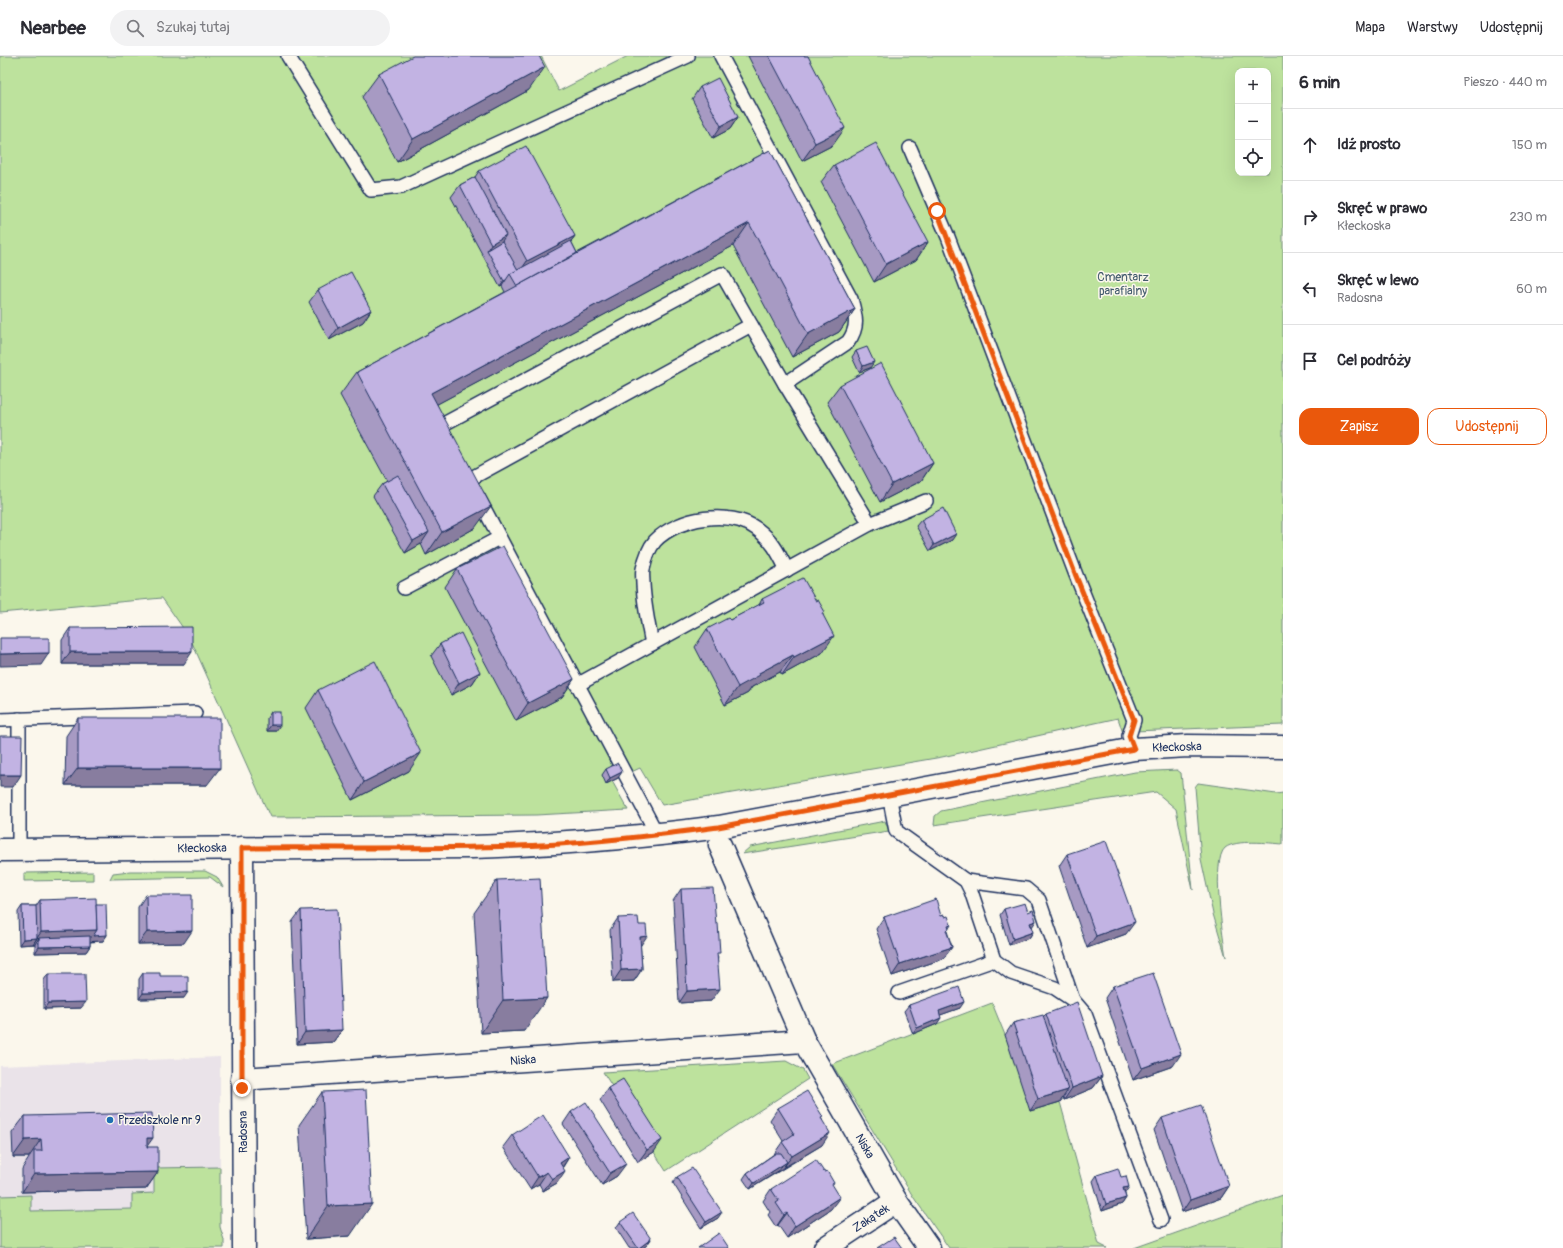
<!DOCTYPE html>
<html lang="pl">
<head>
<meta charset="utf-8">
<style>
  body { margin:0; font-family:Pangolin,sans-serif; background:#f2f2f3; color:#2b2b33 }
  .controls { position:absolute; right:12px; top:12px; display:grid; overflow:hidden; border-radius:8px; box-shadow:0 4px 16px #0002 }
  .controls button { width:36px; height:36px; display:grid; place-items:center; padding:0; border:0; border-bottom:1px solid #e1e1e2; background:#fff; color:#2b2b33; font:20px sans-serif }
  .stop { position:absolute; width:12px; height:12px; margin:-9px; border:3px solid #ea580c; border-radius:50%; background:#fff }
  .stop.end { background:#ea580c; border-color:#fff; box-shadow:0 1px 4px #0008 }
  .list { margin:0; padding:0; list-style:none }
  h2 { display:flex; justify-content:space-between; align-items:center; height:52px; margin:0; padding:0 16px; font-size:17px }
  h2 small { font-size:13px; font-weight:400; color:#7c7c81 }
  .list li { display:grid; grid-template-columns:26px 1fr auto; gap:12px; align-items:center; box-sizing:border-box; height:72px; padding:0 16px; border-top:1px solid #e1e1e2 }
  .list b { display:block; font-size:15px; white-space:nowrap }
  .list p { margin:0; font-size:13px; white-space:nowrap; color:#7c7c81 }
  .list em { font-size:13px; font-style:normal; color:#7c7c81 }
  .actions { display:flex; gap:8px; padding:12px 16px }
  .actions a { flex:1; padding:9px 0; border:1px solid #ea580c; border-radius:12px; text-align:center; font-size:14px; color:#ea580c }
  .actions .main { background:#ea580c; color:#fff }
  .icon { flex:none; width:22px; height:22px; fill:none; stroke:currentColor; stroke-width:2; stroke-linecap:round; stroke-linejoin:round }
  .map { position:relative; flex:none; width:1283px; height:1192px; overflow:hidden }
  header { display:flex; align-items:center; gap:24px; box-sizing:border-box; height:56px; padding:0 20px; background:#fff; border-bottom:1px solid #e1e1e2 }
  header strong { font-size:19px }
  nav { display:flex; gap:22px; margin-inline-start:auto; font-size:14px }
  .search { width:280px; height:36px; background:#f2f2f3; display:flex; align-items:center; gap:10px; box-sizing:border-box; padding:0 14px; border-radius:22px; color:#7c7c81; font-size:15px }
  main { display:flex }
  aside { flex:1; background:#fff }
  .map>svg:first-child { display:block }
  .built { fill:#eae3e9 }
  .green { fill:#bde29d; stroke:#6c887e; fill-rule:evenodd }
  .lines { fill:none; stroke-linecap:round; stroke-linejoin:round }
  .lane-casing { stroke:#1b2f5e; stroke-width:16 }
  .street-casing { stroke:#1b2f5e; stroke-width:25 }
  .secondary-casing { stroke:#1b2f5e; stroke-width:25 }
  .lane { stroke:#fbf7ec; stroke-width:13 }
  .street { stroke:#fbf7ec; stroke-width:22 }
  .secondary { stroke:#fbf7ec; stroke-width:22 }
  .wall { fill:#a79ac3; stroke:#1b2f5e }
  .shaded-wall { fill:#887d9f; stroke:#1b2f5e }
  .building { fill:#c2b3e3; stroke:#1b2f5e }
  .route { stroke:#ea580c; stroke-width:5 }
  .poi-dot { fill:#1f6fb2; stroke:#fbf7ec; stroke-width:1.5 }
  .labels { text-anchor:middle; stroke-width:3; stroke-linejoin:round; paint-order:stroke }
  .park-label { font-size:12px; fill:#445c6e; stroke:#fbf7ec }
  .street-label { font-size:12px; fill:#1b2f5e; stroke:#fbf7ec }
  .poi-label { font-size:12px; fill:#1b2f5e; stroke:#fbf7ec; text-anchor:start }
</style>
</head>
<body>
<header>
<strong>Nearbee</strong>
<div class="search"><svg class="icon" aria-label="search" viewBox="0 0 24 24"><circle cx="10" cy="10" r="6"/><path d="M15 15l6 6"/></svg>Szukaj tutaj</div>
<nav><a>Mapa</a><a>Warstwy</a><a>Udostępnij</a></nav>
</header>
<main>
<div class="map">
<svg width="1283" height="1192" viewBox="0 0 1283 1192">
  <rect width="100%" height="100%" fill="#fbf7ec"/>
  <filter id="ink" filterUnits="userSpaceOnUse"><feTurbulence type="fractalNoise" baseFrequency=".025" numOctaves="2"/><feDisplacementMap in="SourceGraphic" scale="8" xChannelSelector="R" yChannelSelector="G"/><feConvolveMatrix kernelMatrix="1 2 1 2 8 2 1 2 1" color-interpolation-filters="sRGB"/></filter>
  <g filter="url(#ink)">
    <polygon class="built" points="220,1001 220,1171 0,1192 0,1010"/>
    <g class="green">
      <path d="M0,0H541L559,35L628,0H1283V669L1134,675L1123,677L1118,662L942,701L662,749L640,712L612,725L628,754L536,759L270,761L190,582L162,542L0,557ZM1238,15H1268V117H1238Z"/>
      <polygon points="1177,714 1181,717 1193,834 1176,753 1156,736 934,769 935,760 941,755 1135,716"/>
      <path d="M1198,727L1276,738L1283,737V788C1269,787 1236,783 1225,792C1211,804 1223,882 1226,901L1213,858L1201,803L1195,731Z"/>
      <polygon points="885,765 889,775 742,798 750,791"/>
      <polygon points="130,815 205,815 217,821 223,831 210,821 110,823 113,817"/>
      <polygon points="93,816 93,824 24,825 24,817"/>
      <polygon points="992,947 1005,979 1034,971 1060,1046 1099,1188 1107,1192 949,1192 914,1142 832,1008"/>
      <polygon points="786,1005 803,1014 808,1023 666,1115 603,1016"/>
      <polygon points="220,1111 220,1171 224,1184 224,1192 0,1192 0,1140 31,1139 31,1155 132,1153 132,1138 154,1137 154,1112"/>
      <polygon points="1283,1139 1283,1192 1134,1192"/>
    </g>
    <g class="lines">
      <defs>
        <g id="lane">
          <polyline points="288,0 371,134 401,131 688,0"/>
          <path d="M721,0L851,243C856,261 859,271 848,286L785,328"/>
          <polyline points="910,92 948,181 1076,519 1134,664 1129,680 1134,693"/>
          <polyline points="444,378 440,370 722,218 785,328 870,468"/>
          <polyline points="468,424 751,269"/>
          <polyline points="478,441 658,780"/>
          <polyline points="404,532 499,482"/>
          <path d="M652,588C648,568 644,548 643,528C643,523 642,518 643,513C645,504 649,492 655,485C678,461 730,453 757,473C773,485 778,496 787,514"/>
          <polyline points="577,629 870,468 926,445"/>
          <polyline points="19,663 19,794"/>
          <polyline points="0,664 195,657"/>
          <polyline points="889,739 896,775 966,825 971,835 994,904 1011,917 1055,932 1073,944 1085,958 1161,1164"/>
          <polyline points="966,825 1026,833 1039,844 1073,944"/>
          <polyline points="899,937 994,904"/>
        </g>
        <g id="street">
          <polyline points="720,789 804,985 896,1145 929,1192"/>
          <polyline points="242,792 244,1192"/>
          <polyline points="242,1023 804,985"/>
          <polyline points="825,1192 896,1145"/>
        </g>
        <path id="secondary" d="M0,794L472,791C555,788 637,782 719,771L1134,693L1188,690L1283,691"/>
      </defs>
      <use href="#lane" class="lane-casing"/>
      <use href="#street" class="street-casing"/>
      <use href="#secondary" class="secondary-casing"/>
      <use href="#lane" class="lane"/>
      <use href="#street" class="street"/>
      <use href="#secondary" class="secondary"/>
    </g>
    <g class="wall">
      <polygon points="748,0 808,0 833,89 802,105"/>
      <polygon points="379,18 529,34 397,106 362,41"/>
      <polygon points="700,31 738,61 730,73 713,82 692,43"/>
      <polygon points="770,94 855,253 839,276 792,301 733,190 437,348 475,472 426,499 421,488 405,497 373,440 382,428 387,425 340,339 357,316 505,236 502,230 500,231 451,141 460,129 475,121 479,115 575,180 571,185 577,197"/>
      <polygon points="834,109 928,186 916,204 874,226 821,126"/>
      <polygon points="318,234 371,254 363,266 329,284 309,246"/>
      <polygon points="856,295 870,312 859,316 852,301"/>
      <polygon points="840,329 933,407 921,425 880,446 827,346"/>
      <polygon points="921,464 952,484 930,495 916,470"/>
      <polygon points="457,513 574,623 562,641 516,665 445,531"/>
      <polygon points="762,543 823,558 822,597 782,619 780,616 752,631 748,637 725,649 695,591 707,573 730,564 759,549"/>
      <polygon points="70,572 184,608 62,608 62,584"/>
      <polygon points="440,588 480,616 472,628 451,639 431,600"/>
      <polygon points="318,634 409,715 352,744 306,652"/>
      <polygon points="271,656 276,675 267,675 267,662"/>
      <polygon points="78,662 207,729 65,729 66,680"/>
      <polygon points="606,713 618,722 606,728 602,719"/>
      <polygon points="1067,798 1126,878 1087,892 1059,810"/>
      <polygon points="497,824 524,975 481,977 474,857"/>
      <polygon points="681,833 718,901 711,945 679,947 673,845"/>
      <polygon points="146,839 184,887 138,888 138,851"/>
      <polygon points="40,844 96,848 107,879 103,885 90,886 90,890 86,896 35,897 35,888 19,889 18,856 22,850 36,850"/>
      <polygon points="1004,853 1033,876 1029,882 1009,889 1000,859"/>
      <polygon points="301,854 342,974 333,986 297,988 292,866"/>
      <polygon points="941,860 945,861 951,869 947,875 952,891 943,903 892,920 876,873 884,861"/>
      <polygon points="618,862 639,869 642,913 634,925 613,926 610,874"/>
      <polygon points="143,917 160,920 184,942 139,943 139,923"/>
      <polygon points="48,918 81,952 44,953 44,924"/>
      <polygon points="1113,930 1173,1010 1133,1024 1105,942"/>
      <polygon points="909,949 960,952 940,959 937,968 913,978 904,955"/>
      <polygon points="1046,958 1102,1020 1093,1032 1064,1044 1063,1042 1060,1046 1030,1055 1005,979 1013,967 1043,961"/>
      <polygon points="608,1032 654,1096 638,1106 600,1044"/>
      <polygon points="322,1036 350,1180 306,1183 299,1069"/>
      <polygon points="778,1052 822,1063 822,1089 750,1133 743,1123 747,1117 774,1098 783,1085 770,1064"/>
      <polygon points="571,1056 617,1120 602,1129 563,1068"/>
      <polygon points="25,1060 147,1090 158,1116 146,1133 22,1136 22,1113 29,1102 29,1101 13,1101 12,1077"/>
      <polygon points="1162,1062 1229,1130 1221,1142 1182,1156 1154,1074"/>
      <polygon points="512,1079 569,1101 563,1111 557,1127 543,1135 539,1128 530,1133 503,1091"/>
      <polygon points="1097,1119 1121,1121 1126,1142 1122,1148 1102,1155 1093,1125"/>
      <polygon points="677,1121 718,1162 701,1172 673,1127"/>
      <polygon points="832,1130 831,1153 787,1182 778,1169 776,1171 768,1159 770,1156 763,1145 771,1133"/>
      <polygon points="620,1166 651,1183 647,1189 643,1192 629,1192 616,1172"/>
    </g>
    <g class="shaded-wall">
      <polygon points="545,11 529,34 397,106 413,83"/>
      <polygon points="738,61 730,73 713,82 721,70"/>
      <polygon points="845,72 833,89 802,105 815,87"/>
      <polygon points="749,167 733,190 415,360 431,337"/>
      <polygon points="506,179 498,191 487,194 491,188"/>
      <polygon points="575,180 562,197 519,217 527,205"/>
      <polygon points="928,186 916,204 874,226 886,208"/>
      <polygon points="506,224 502,230 500,231 504,225"/>
      <polygon points="855,253 839,276 792,301 808,278"/>
      <polygon points="371,254 363,266 329,284 338,272"/>
      <polygon points="874,306 870,312 859,316 863,310"/>
      <polygon points="933,407 921,425 880,446 892,428"/>
      <polygon points="491,450 475,472 426,499 442,476"/>
      <polygon points="429,476 421,488 405,497 413,485"/>
      <polygon points="956,478 952,484 930,495 934,489"/>
      <polygon points="834,580 822,597 782,619 794,601"/>
      <polygon points="70,596 192,596 184,608 62,608"/>
      <polygon points="49,597 41,609 0,610 0,598"/>
      <polygon points="793,599 780,616 752,631 748,637 725,649 738,631 759,617"/>
      <polygon points="480,616 472,628 451,639 459,627"/>
      <polygon points="574,623 562,641 516,665 528,647"/>
      <polygon points="271,669 280,669 276,675 267,675"/>
      <polygon points="421,697 409,715 352,744 364,726"/>
      <polygon points="78,712 220,712 207,729 65,729"/>
      <polygon points="622,716 618,722 606,728 610,722"/>
      <polygon points="0,719 21,719 13,731 0,731"/>
      <polygon points="1036,865 1032,871 1030,867"/>
      <polygon points="1135,866 1126,878 1087,892 1096,880"/>
      <polygon points="97,874 107,879 103,885 39,888 39,882 35,888 33,888 41,876"/>
      <polygon points="192,875 184,887 138,888 147,876"/>
      <polygon points="1033,876 1029,882 1009,889 1013,883"/>
      <polygon points="647,880 639,892 640,881"/>
      <polygon points="37,882 33,888 19,889 23,883"/>
      <polygon points="90,890 86,896 35,897 39,891"/>
      <polygon points="952,891 943,903 892,920 900,908"/>
      <polygon points="642,913 634,925 613,926 621,914"/>
      <polygon points="720,933 711,945 679,947 687,935"/>
      <polygon points="188,936 184,942 139,943 143,937"/>
      <polygon points="547,942 524,975 481,977 503,944"/>
      <polygon points="86,946 81,952 44,953 48,947"/>
      <polygon points="964,946 960,952 935,961 939,955"/>
      <polygon points="941,962 937,968 913,978 917,972"/>
      <polygon points="342,974 333,986 297,988 305,976"/>
      <polygon points="1181,998 1173,1010 1133,1024 1142,1012"/>
      <polygon points="1102,1020 1093,1032 1064,1044 1072,1032"/>
      <polygon points="1068,1034 1060,1046 1030,1055 1038,1043"/>
      <polygon points="830,1077 822,1089 783,1112 792,1100"/>
      <polygon points="147,1082 153,1082 140,1100"/>
      <polygon points="41,1083 29,1101 13,1101 25,1084"/>
      <polygon points="662,1084 654,1096 638,1106 647,1094"/>
      <polygon points="569,1101 561,1113 560,1107"/>
      <polygon points="787,1106 783,1112 750,1133 754,1127"/>
      <polygon points="626,1108 617,1120 602,1129 610,1117"/>
      <polygon points="565,1115 557,1127 543,1135 552,1123"/>
      <polygon points="158,1116 146,1133 22,1136 34,1118"/>
      <polygon points="547,1116 539,1128 530,1133 538,1121"/>
      <polygon points="1229,1130 1221,1142 1182,1156 1190,1144"/>
      <polygon points="1129,1131 1125,1137 1123,1132"/>
      <polygon points="840,1141 831,1153 787,1182 795,1170"/>
      <polygon points="1126,1142 1122,1148 1102,1155 1106,1148"/>
      <polygon points="372,1148 350,1180 306,1183 328,1150"/>
      <polygon points="722,1156 718,1162 701,1172 706,1166"/>
      <polygon points="787,1157 778,1169 776,1171 784,1159"/>
      <polygon points="651,1183 647,1189 643,1192 639,1192"/>
    </g>
    <g class="building">
      <polygon points="413,0 539,0 545,11 413,83 379,18"/>
      <polygon points="769,0 808,0 845,72 815,87"/>
      <polygon points="718,22 738,61 721,70 700,31"/>
      <polygon points="876,87 928,186 886,208 834,109"/>
      <polygon points="526,90 575,180 527,205 479,115"/>
      <polygon points="770,94 855,253 808,278 749,167 431,337 491,450 442,476 357,316"/>
      <polygon points="475,121 506,179 491,188 460,129"/>
      <polygon points="502,185 518,214 510,218 506,224 504,225 487,194"/>
      <polygon points="571,185 577,197 517,230 510,218"/>
      <polygon points="351,216 371,254 338,272 318,234"/>
      <polygon points="867,291 874,306 863,310 856,295"/>
      <polygon points="881,307 933,407 892,428 840,329"/>
      <polygon points="398,419 429,476 413,485 382,428"/>
      <polygon points="943,452 956,478 934,489 921,464"/>
      <polygon points="503,490 574,623 528,647 457,513"/>
      <polygon points="803,522 816,545 818,544 825,556 822,557 834,580 794,601 793,599 759,617 760,619 738,631 707,573 728,562 730,564 764,546 762,543"/>
      <polygon points="192,571 192,596 70,596 70,572"/>
      <polygon points="461,577 480,616 459,627 440,588"/>
      <polygon points="0,582 49,582 49,597 0,598"/>
      <polygon points="375,605 421,697 364,726 318,634"/>
      <rect x="271" y="656" width="9" height="13"/>
      <rect x="78" y="662" width="142" height="50"/>
      <polygon points="0,680 22,680 21,719 0,719"/>
      <polygon points="618,707 622,716 610,722 606,713"/>
      <polygon points="1106,785 1135,866 1096,880 1067,798"/>
      <polygon points="540,822 547,942 503,944 497,824"/>
      <polygon points="713,832 716,868 718,867 720,897 717,897 720,933 687,935 681,833"/>
      <polygon points="146,839 192,839 192,875 147,876"/>
      <polygon points="96,842 97,874 41,876 40,844"/>
      <polygon points="936,843 941,860 944,859 945,861 948,860 951,869 948,870 949,873 946,874 952,891 900,908 884,861"/>
      <polygon points="1025,847 1028,856 1033,854 1036,865 1030,867 1033,876 1013,883 1004,853"/>
      <polygon points="96,848 106,848 107,879 93,880 97,874"/>
      <polygon points="22,850 36,850 37,882 23,883"/>
      <polygon points="337,853 342,974 305,976 301,854"/>
      <polygon points="638,861 639,869 646,869 647,880 640,881 642,913 621,914 618,862"/>
      <polygon points="90,880 90,890 39,891 39,882"/>
      <polygon points="143,917 160,917 160,920 188,920 188,936 143,937"/>
      <polygon points="1153,917 1181,998 1142,1012 1113,930"/>
      <polygon points="48,918 85,918 86,946 48,947"/>
      <polygon points="959,931 964,946 939,955 941,962 917,972 909,949"/>
      <polygon points="1077,946 1102,1020 1072,1032 1046,958"/>
      <polygon points="1043,959 1068,1034 1038,1043 1013,967"/>
      <polygon points="623,1023 662,1084 647,1094 608,1032"/>
      <polygon points="366,1034 372,1148 328,1150 322,1036"/>
      <polygon points="807,1035 823,1061 821,1062 830,1077 792,1100 782,1086 794,1078 778,1052"/>
      <polygon points="586,1046 626,1108 610,1117 571,1056"/>
      <polygon points="1201,1049 1229,1130 1190,1144 1162,1062"/>
      <polygon points="152,1057 153,1082 147,1082 147,1091 158,1091 158,1116 34,1118 34,1095 42,1095 41,1083 25,1084 25,1060"/>
      <polygon points="543,1059 569,1101 560,1107 565,1115 552,1123 547,1116 538,1121 512,1079"/>
      <polygon points="776,1097 781,1097 787,1106 754,1127 747,1117"/>
      <polygon points="816,1104 824,1116 827,1115 834,1127 832,1128 840,1141 795,1170 787,1157 784,1159 776,1147 779,1145 771,1133"/>
      <polygon points="692,1112 722,1156 706,1166 677,1121"/>
      <polygon points="1118,1112 1121,1121 1126,1120 1129,1131 1123,1132 1126,1142 1106,1148 1097,1119"/>
      <polygon points="633,1157 651,1183 639,1192 638,1192 620,1166"/>
      <polygon points="719,1177 729,1192 698,1192"/>
      <polygon points="894,1181 902,1192 877,1192"/>
    </g>
  </g>
  <g class="lines" filter="url(#ink)">
    <path class="route" d="M242,1032V792C342,791 442,794 541,789C600,786 660,779 718,771L1134,693L1129,680L1134,664L1076,520L937,155"/>
  </g>
  <circle class="poi-dot" cx="110" cy="1064" r="4"/>
  <g class="labels">
    <g class="park-label">
      <text x="1123" y="225">Cmentarz<tspan x="1123" dy="14">parafialny</tspan></text>
    </g>
    <g class="street-label">
      <text transform="translate(1177 691) rotate(-2)" y="4">Kłeckoska</text>
      <text transform="translate(202 792) rotate(-1)" y="4">Kłeckoska</text>
      <text transform="translate(523 1004) rotate(-4)" y="4">Niska</text>
      <text transform="translate(243 1076) rotate(-91)" y="4">Radosna</text>
      <text transform="translate(865 1090) rotate(60)" y="4">Niska</text>
      <text transform="translate(871 1162) rotate(-33)" y="4">Zakątek</text>
    </g>
    <g class="poi-label">
      <text x="118" y="1068">Przedszkole nr 9</text>
    </g>
  </g>
</svg>
<div class="controls">
<button>+</button>
<button>−</button>
<button><svg class="icon" aria-label="locate" viewBox="0 0 24 24"><circle cx="12" cy="12" r="6"/><path d="M12 2v4M12 18v4M2 12h4M18 12h4"/></svg></button>
</div>
<div class="stop" style="left:937px;top:155px"></div>
<div class="stop end" style="left:242px;top:1032px"></div>
</div>
<aside>
<h2>6 min<small>Pieszo · 440 m</small></h2>
<ul class="list">
<li><svg class="icon" aria-label="ahead" viewBox="0 0 24 24"><path d="M12 20V5M6 11l6-6 6 6"/></svg><div><b>Idź prosto</b></div><em>150 m</em></li>
<li><svg class="icon" aria-label="right" viewBox="0 0 24 24"><path d="M7 20v-9h11M14 6l5 5-5 5"/></svg><div><b>Skręć w prawo</b><p>Kłeckoska</p></div><em>230 m</em></li>
<li><svg class="icon" aria-label="left" viewBox="0 0 24 24"><path d="M17 20v-9H6M10 6l-5 5 5 5"/></svg><div><b>Skręć w lewo</b><p>Radosna</p></div><em>60 m</em></li>
<li><svg class="icon" aria-label="arrive" viewBox="0 0 24 24"><path d="M6 21V4h12l-3 4 3 4H6"/></svg><div><b>Cel podróży</b></div></li>
</ul>
<div class="actions"><a class="main">Zapisz</a><a>Udostępnij</a></div>
</aside>
</main>
</body>
</html>
